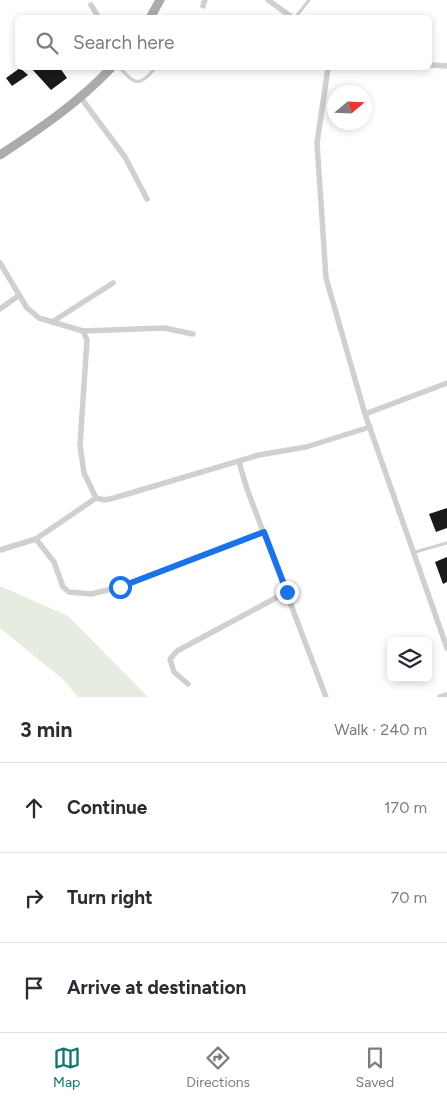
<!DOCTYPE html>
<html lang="en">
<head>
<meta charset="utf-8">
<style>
  body { margin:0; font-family:Figtree,sans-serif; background:#f2f2f3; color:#2b2b33 }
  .controls { position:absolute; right:15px; bottom:15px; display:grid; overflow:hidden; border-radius:8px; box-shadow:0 2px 8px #0003 }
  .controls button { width:45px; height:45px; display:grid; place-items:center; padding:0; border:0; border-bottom:1px solid #e1e1e2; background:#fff; color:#2b2b33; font:25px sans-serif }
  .compass { position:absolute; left:327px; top:85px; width:45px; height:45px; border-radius:50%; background:#fff; box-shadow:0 2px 8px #0003; rotate:71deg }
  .stop { position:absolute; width:15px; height:15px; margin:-11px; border:4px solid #1a73e8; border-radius:50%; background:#fff }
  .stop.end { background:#1a73e8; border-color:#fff; box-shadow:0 1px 5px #0008 }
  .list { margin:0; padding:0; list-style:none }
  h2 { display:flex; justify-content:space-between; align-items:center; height:65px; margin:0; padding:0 20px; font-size:21px }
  h2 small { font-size:16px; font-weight:400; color:#7c7c81 }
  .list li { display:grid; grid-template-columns:32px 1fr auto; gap:15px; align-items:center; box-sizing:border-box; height:90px; padding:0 20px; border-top:1px solid #e1e1e2 }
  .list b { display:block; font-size:19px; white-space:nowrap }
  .list em { font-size:16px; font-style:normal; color:#7c7c81 }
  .icon { flex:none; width:28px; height:28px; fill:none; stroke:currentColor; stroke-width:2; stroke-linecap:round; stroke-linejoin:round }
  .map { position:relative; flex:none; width:447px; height:697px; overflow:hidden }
  .search { position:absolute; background:#fff; box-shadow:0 2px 8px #0003; left:15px; right:15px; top:15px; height:55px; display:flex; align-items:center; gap:12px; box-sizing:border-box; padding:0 18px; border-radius:8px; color:#7c7c81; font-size:19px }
  .sheet { height:335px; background:#fff }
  nav { display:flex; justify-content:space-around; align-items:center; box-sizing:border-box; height:70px; border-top:1px solid #e1e1e2; background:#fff; font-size:14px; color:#7c7c81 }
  nav a { display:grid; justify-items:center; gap:2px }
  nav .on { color:#0f766e }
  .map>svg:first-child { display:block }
  .green { fill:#e6ecdf }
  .building { fill:#1a1a1a }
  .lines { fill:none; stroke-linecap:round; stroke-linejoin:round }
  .lane { stroke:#d0d0d0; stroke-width:3 }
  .street { stroke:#d0d0d0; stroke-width:5.5 }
  .primary { stroke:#ababab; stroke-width:9 }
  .route { stroke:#1a73e8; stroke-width:6 }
</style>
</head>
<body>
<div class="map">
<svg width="447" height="697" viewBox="0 0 447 697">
  <rect width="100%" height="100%" fill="#fff"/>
  <polygon class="green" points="0,586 68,616 148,697 78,697 65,681 0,628"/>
  <g class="building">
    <polygon points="20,68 28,75 12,86 6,78"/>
    <polygon points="31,68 60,68 67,78 51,90"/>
    <polygon points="447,508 447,528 436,532 429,514"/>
    <polygon points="447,557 447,582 443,584 435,562"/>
  </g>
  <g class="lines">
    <g class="lane">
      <polyline points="295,18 309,0"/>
      <path d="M120,68C135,85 140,87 155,68"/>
      <polyline points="415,552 447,543"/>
    </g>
    <g class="street">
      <polyline points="268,0 293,18"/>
      <polyline points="91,5 99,18"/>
      <polyline points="203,6 205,0"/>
      <polyline points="430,65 447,66"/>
      <polyline points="328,68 317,143 326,278 365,414 447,648"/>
      <polyline points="81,98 125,157 147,199"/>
      <polyline points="0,263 27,308 39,318 83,331 164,328 193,334"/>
      <polyline points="0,309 18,296"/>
      <polyline points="52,322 113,283"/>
      <polyline points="365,414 447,383"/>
      <polyline points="239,462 247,489 326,697"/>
      <polyline points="96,498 105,500 114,498 259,455 306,447 370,427"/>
      <polyline points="36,539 54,562 63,587 69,592 91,594 120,587 264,532"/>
      <polyline points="0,550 36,539 96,498 84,473 80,445 87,340 83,331"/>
      <polyline points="188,684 174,672 170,659 177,651 287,592"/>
      <polyline points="440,697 447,695"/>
    </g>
    <g class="primary">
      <polyline points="150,18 160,0"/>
      <path d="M0,155C41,128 78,103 111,68"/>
    </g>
  </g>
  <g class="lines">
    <polyline class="route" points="120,587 264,532 287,592"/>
  </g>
</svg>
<div class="controls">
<button><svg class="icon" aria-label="layers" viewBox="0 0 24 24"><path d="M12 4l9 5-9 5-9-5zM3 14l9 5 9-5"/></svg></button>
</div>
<svg class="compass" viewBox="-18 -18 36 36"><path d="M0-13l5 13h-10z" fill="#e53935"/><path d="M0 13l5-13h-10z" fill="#7c7c81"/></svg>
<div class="stop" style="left:120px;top:587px"></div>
<div class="stop end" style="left:287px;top:592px"></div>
<div class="search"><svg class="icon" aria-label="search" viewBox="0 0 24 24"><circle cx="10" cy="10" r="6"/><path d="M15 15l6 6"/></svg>Search here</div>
</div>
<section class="sheet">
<h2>3 min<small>Walk · 240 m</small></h2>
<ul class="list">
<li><svg class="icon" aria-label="ahead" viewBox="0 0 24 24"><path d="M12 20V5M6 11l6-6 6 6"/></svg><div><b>Continue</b></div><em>170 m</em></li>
<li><svg class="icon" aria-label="right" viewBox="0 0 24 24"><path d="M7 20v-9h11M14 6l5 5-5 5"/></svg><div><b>Turn right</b></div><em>70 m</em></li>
<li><svg class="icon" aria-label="arrive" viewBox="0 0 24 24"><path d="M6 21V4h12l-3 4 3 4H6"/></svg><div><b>Arrive at destination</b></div></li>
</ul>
</section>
<nav>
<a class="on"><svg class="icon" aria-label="map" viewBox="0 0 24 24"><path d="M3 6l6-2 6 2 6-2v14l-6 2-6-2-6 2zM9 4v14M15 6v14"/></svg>Map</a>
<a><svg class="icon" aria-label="directions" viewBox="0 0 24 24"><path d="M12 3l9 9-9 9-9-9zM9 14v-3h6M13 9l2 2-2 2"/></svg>Directions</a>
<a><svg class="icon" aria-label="saved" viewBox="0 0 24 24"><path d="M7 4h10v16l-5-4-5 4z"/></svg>Saved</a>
</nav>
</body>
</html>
